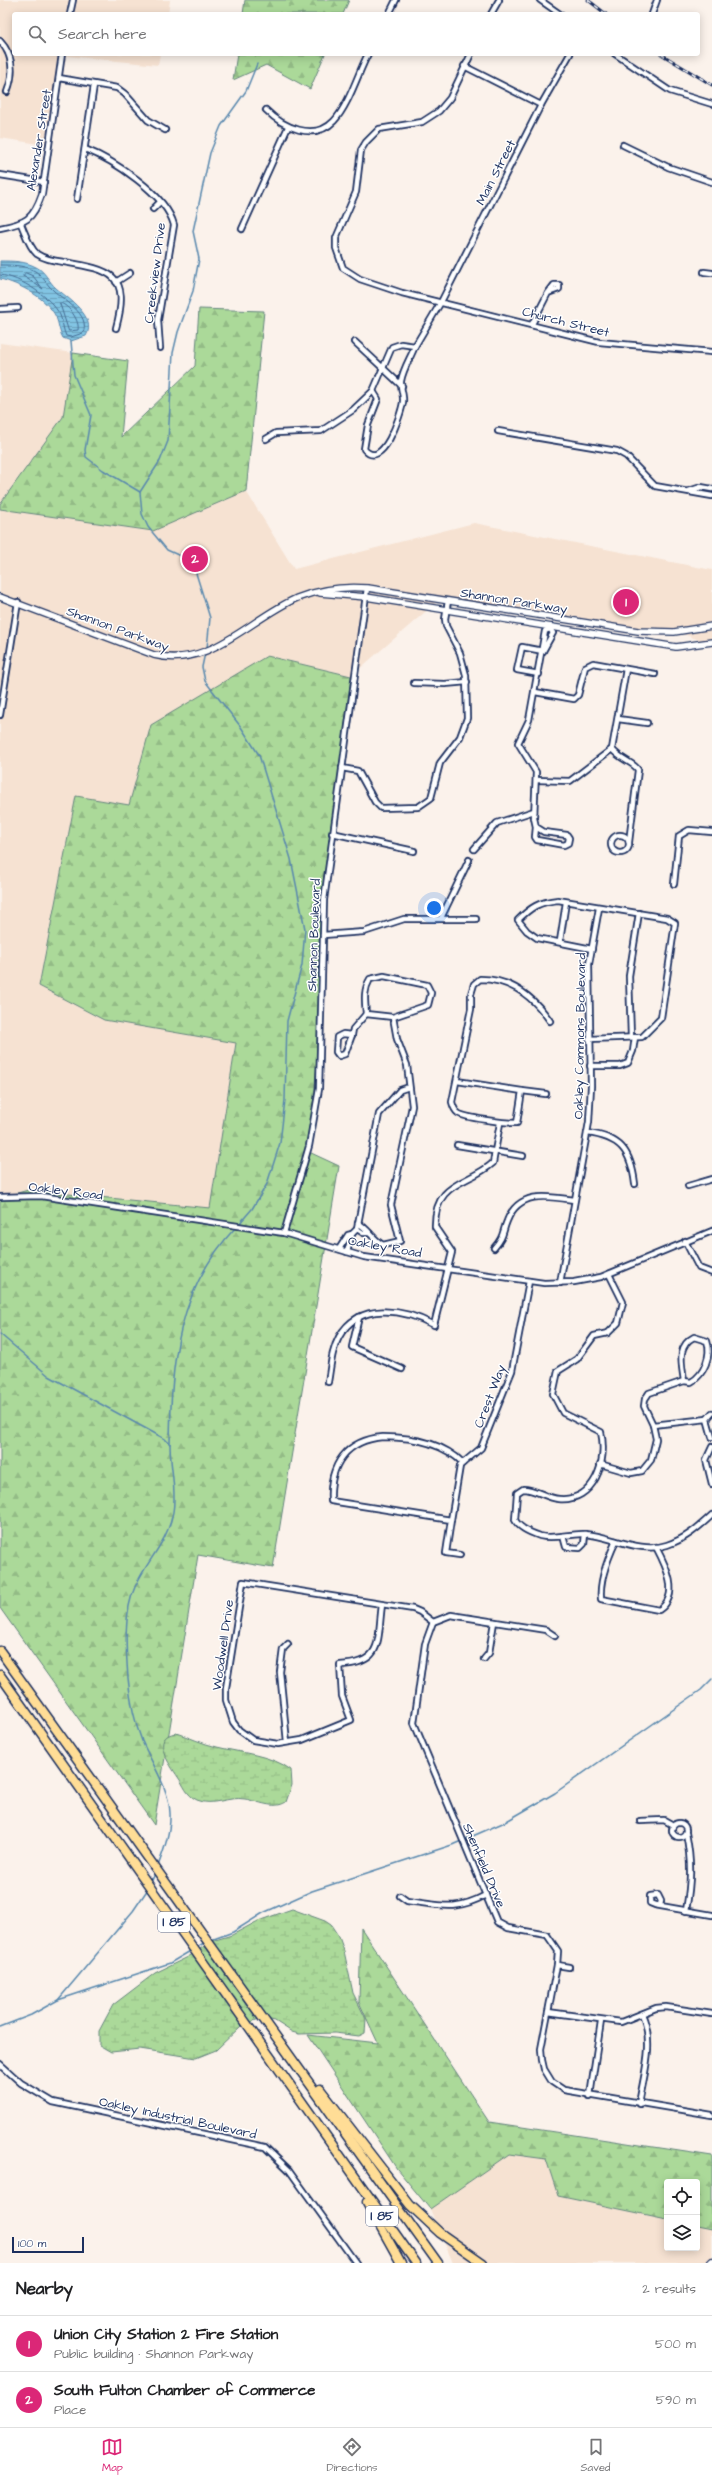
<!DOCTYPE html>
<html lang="en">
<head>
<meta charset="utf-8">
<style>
  body { margin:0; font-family:"Architects Daughter",sans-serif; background:#f2f2f2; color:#202124 }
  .controls { position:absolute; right:12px; bottom:12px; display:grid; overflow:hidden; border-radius:4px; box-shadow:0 2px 10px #0003 }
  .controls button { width:36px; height:36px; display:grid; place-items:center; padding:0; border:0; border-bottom:1px solid #e0e0e0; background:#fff; color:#202124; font:20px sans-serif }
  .scale { position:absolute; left:12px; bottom:10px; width:72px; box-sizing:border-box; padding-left:4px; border:2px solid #1b2f5e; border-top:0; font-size:11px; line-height:14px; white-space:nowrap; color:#1b2f5e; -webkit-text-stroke:3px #fff; paint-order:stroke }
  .you { position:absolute; left:434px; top:908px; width:14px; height:14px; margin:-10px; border:3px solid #fff; border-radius:50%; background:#1a73e8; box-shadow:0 0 0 6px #1a73e833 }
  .badge { display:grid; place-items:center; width:26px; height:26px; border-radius:50%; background:#db2777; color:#fff; font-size:13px; font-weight:700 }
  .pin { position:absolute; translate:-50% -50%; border:2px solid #fff; box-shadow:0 1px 4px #0006 }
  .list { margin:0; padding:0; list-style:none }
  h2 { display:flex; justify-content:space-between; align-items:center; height:52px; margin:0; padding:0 16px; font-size:17px }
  h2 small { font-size:13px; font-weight:400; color:#757577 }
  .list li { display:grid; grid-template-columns:26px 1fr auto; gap:12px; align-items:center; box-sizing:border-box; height:56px; padding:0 16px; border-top:1px solid #e0e0e0 }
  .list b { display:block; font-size:15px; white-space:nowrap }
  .list p { margin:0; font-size:13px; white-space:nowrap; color:#757577 }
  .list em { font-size:13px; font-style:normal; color:#757577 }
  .icon { flex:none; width:22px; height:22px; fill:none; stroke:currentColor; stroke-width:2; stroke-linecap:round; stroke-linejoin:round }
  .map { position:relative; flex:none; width:712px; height:2263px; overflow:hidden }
  .search { position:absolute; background:#fff; box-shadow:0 2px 10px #0003; left:12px; right:12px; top:12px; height:44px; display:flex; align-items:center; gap:10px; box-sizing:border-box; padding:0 14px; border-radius:4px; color:#757577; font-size:15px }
  .sheet { height:164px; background:#fff }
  nav { display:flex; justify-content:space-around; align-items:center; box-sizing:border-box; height:56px; border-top:1px solid #e0e0e0; background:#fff; font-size:11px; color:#757577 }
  nav a { display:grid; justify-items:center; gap:2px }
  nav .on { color:#db2777 }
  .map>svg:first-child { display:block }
  .built { fill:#f6e2d2 }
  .forest { fill:url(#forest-firs); stroke:#63847c }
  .wetland { fill:url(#wetland-marsh); stroke:#63847c }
  .water { fill:url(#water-rules); stroke:#5988ae }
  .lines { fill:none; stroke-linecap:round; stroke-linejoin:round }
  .shore { stroke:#446b93; stroke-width:1 }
  .stream { stroke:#5988ae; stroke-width:1.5 }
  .minor-casing { stroke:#1b2f5e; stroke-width:8 }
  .tertiary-casing { stroke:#1b2f5e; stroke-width:8 }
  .motorway-casing { stroke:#1b2f5e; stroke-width:11 }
  .minor { stroke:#fff; stroke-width:4.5 }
  .tertiary { stroke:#fff; stroke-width:5.5 }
  .motorway { stroke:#ffdd96; stroke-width:8 }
  .rail-casing { stroke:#1b2f5e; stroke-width:3 }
  .rail { stroke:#fff; stroke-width:1.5; stroke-dasharray:4.5; stroke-linecap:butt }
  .labels { text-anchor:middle; stroke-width:3; stroke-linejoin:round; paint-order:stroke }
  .shield { fill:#fff; stroke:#5f6d8e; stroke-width:1 }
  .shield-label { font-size:12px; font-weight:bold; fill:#1b2f5e }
  .street-label { font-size:13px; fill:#1b2f5e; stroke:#fff }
</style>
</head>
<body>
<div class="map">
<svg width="712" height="2263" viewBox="0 0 712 2263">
  <defs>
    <pattern id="forest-firs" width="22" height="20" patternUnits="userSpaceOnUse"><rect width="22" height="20" fill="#abd999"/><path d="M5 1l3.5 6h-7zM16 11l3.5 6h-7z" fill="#93bb86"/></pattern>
    <pattern id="wetland-marsh" width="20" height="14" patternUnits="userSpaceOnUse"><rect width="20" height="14" fill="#abd999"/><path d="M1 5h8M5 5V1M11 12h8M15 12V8" fill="none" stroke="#93bb86"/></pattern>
    <pattern id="water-rules" width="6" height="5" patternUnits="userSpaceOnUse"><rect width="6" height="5" fill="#82c4e3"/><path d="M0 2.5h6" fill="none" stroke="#6aa0bb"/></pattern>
  </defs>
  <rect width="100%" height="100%" fill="#fbf2eb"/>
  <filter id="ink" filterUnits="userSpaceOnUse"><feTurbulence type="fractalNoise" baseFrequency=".025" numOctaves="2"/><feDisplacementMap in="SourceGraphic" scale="8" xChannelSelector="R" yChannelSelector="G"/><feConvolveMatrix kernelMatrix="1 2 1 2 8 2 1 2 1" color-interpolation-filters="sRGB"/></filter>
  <g filter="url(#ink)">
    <g class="built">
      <polygon points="0,0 170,0 168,14 14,14 14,54 160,54 158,65 66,56 52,146 0,138"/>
      <polygon points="0,343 73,353 63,417 0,504"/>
      <polygon points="246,491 294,569 474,523 712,570 712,645 686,635 566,623 439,600 351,676 267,656 129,805 76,797 39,986 104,1020 236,1043 210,1208 28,1190 0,1198 0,509 153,531"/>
      <polygon points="509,2154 546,2159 558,2196 667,2219 667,2248 697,2248 697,2226 712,2229 712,2263 453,2263 430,2209"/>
    </g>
    <g class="forest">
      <polygon points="245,0 349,0 343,14 243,14"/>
      <polygon points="237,54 325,54 310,89 266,65 233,80"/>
      <polygon points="199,309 264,311 246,491 153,531 0,509 0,504 63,417 73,353 128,361 121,437 195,366"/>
      <polygon points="267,656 351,676 319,939 318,1051 309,1152 339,1166 273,1568 198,1555 154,1825 0,1608 0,1198 28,1190 210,1208 236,1043 104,1020 39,986 76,796 129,805 151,725"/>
      <polygon points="361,1928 489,2122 712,2156 712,2229 697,2226 697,2182 667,2182 667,2219 558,2196 546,2159 509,2154 430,2209 397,2169 308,2035 378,2043 359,2002"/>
    </g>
    <g class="wetland">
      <path d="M176,1733C189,1737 203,1744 217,1747C241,1753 272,1755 291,1770L292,1785L286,1802C274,1810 258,1801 245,1799C228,1796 213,1807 197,1800C186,1795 184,1785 178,1777C170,1765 149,1737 176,1733Z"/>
      <polygon points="292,1909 325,1921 331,1925 339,1937 344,1951 353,1993 366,2019 365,2033 359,2036 335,2033 299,2034 292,2032 275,2021 262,2018 242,2025 216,2050 196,2058 140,2049 111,2052 99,2045 99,2031 113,2005 155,1973 188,1957 212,1941 232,1935 258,1921"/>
    </g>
    <path class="water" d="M0,261C13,261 25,261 36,267C45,271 49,282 56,288C66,297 98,317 86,336L71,341L63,338C59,332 59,324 56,317C47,298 20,284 0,279Z"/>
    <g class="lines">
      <g class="shore">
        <path d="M0,265C12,265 22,265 33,270C42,274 46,284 53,290C63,300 91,314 83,333L71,337L66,336C63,330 63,322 60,315C51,297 20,277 0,275"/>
        <polygon points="26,273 33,276 43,289 23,276"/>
        <path d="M60,303C69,305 80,321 78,330L69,331Z"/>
      </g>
      <g class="stream">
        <polyline points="71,341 74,375 91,415 85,450 86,457 103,470 140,492"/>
        <polyline points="207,648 210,618 195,570 187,559 167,550 148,527 142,514 140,492 160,461 168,441 173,353 178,332 193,291 199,259 193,231 210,153 221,126 246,91 257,64"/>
        <polyline points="205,653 202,667 205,681 241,727 259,755 291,859 305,929 302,965 287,1021 285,1100 280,1143 267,1184 252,1209 239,1224"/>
        <polyline points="0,1334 49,1376 165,1439 170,1444"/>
        <path d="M158,1866C164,1850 171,1831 170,1813C169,1788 152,1764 142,1741C134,1721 130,1699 128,1678C126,1650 123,1613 135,1587C147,1560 168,1542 173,1512C177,1490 170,1467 170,1444C171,1362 177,1290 236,1227"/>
        <polyline points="151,1883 155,1873"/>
        <polyline points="211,1940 233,1932 263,1913 312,1891 452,1845 505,1822 555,1793 701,1690 712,1679"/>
        <polyline points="197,1947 204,1943"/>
        <polyline points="58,2000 133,1911 148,1889"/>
        <polyline points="0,2027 31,2015 58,2000 170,1963 192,1950"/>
      </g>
      <defs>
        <g id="minor">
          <polyline points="540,0 560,14"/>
          <polyline points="70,14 73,0"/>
          <polyline points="389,14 396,0"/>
          <polyline points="491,14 499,0"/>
          <polyline points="652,14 657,0"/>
          <path d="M0,41C14,56 14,74 7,92"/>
          <polyline points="471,54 450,98 439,111 422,122 379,129 366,142 361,150 356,192 336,238 336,248 343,268 360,279 402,293 599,342 712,352"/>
          <polyline points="615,54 670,91 712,104"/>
          <polyline points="464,66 541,105"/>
          <polyline points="59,78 117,88 125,94 148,120 165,130"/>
          <path d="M266,110C283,127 314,142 334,121C349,105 358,73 368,54"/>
          <polyline points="623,145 668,167 712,182"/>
          <path d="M85,149C113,160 166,194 174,225L158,320L160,348"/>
          <polyline points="0,175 44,182"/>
          <polyline points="77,199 94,85"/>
          <polyline points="153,209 160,202"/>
          <path d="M21,224C25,233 29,247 37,254C44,259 56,261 64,262C110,270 131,273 116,328"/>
          <path d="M0,228C26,223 33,220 42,194L62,54"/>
          <polyline points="242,229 288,127"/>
          <polyline points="704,272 712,273"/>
          <polyline points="116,282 130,273"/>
          <polyline points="0,309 18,308"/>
          <polyline points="532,324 548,293 559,289 559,285 554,285 548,293"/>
          <polyline points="355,342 402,386"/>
          <path d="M373,391L378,399L368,425L364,449C382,472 401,415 403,402C404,395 400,388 401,381C403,369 411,357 415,346"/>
          <polyline points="498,431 617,451 626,456 655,486 712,496"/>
          <polyline points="266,439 276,433 321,431 353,410 373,391 392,347 401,344 415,346 441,302 541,105 570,54"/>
          <polyline points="689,491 701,487 712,489"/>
          <polyline points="539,674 517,670 522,647 543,651"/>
          <polyline points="414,683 445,684 467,682"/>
          <polyline points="535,692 574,699 578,695 585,667 593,663 655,674"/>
          <polyline points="0,715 18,602"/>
          <polyline points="618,719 647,723"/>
          <path d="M612,749C619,759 635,763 638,770L629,842"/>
          <polyline points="342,768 358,771 375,802 381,808 418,807 431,798 440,763 460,737 467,718 466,675 460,653 446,626 445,619 448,601"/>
          <polyline points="536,780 570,781 612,749 626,669"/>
          <polyline points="536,827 534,818 536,772 518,743 529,720 545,631 550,629 553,633 543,651"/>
          <polygon points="536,827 544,832 567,835 569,838 568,843 564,845 537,840 535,837"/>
          <polyline points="332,833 414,851"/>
          <circle cx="620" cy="844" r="9"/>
          <polyline points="474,849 497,823 534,811"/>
          <polyline points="674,884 679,836 689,830 712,832"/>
          <polyline points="441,918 469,860"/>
          <polyline points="323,935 364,932 404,919 476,919"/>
          <polyline points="560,941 566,902"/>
          <path d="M384,976L427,985L431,993L428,1005L393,1017L366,1014C365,1001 363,991 370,979Z"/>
          <polygon points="343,1034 352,1035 345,1054 339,1056 336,1052 337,1037"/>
          <polyline points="352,1035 353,1029 366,1014"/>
          <polyline points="631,1037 629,976 639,913"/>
          <path d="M589,1039L642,1037L661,1018L675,923L667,918L558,900C539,902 531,907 518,920L527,931L537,938L592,949"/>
          <polyline points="590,1066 620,1066 628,1063 633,1051 635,1037"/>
          <path d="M457,1081L522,1091L517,1123C506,1123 464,1118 458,1113C454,1110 453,1106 452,1102L471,1009V994L474,984L480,979C511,979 533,996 550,1021"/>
          <polyline points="522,1091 546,1094"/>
          <path d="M587,1133C620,1137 631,1150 635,1184"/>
          <polyline points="457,1145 523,1156"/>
          <polyline points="688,1186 712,1179"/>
          <polyline points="0,1197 41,1196 284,1233 364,1257 544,1283 574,1282 601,1277 712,1231"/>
          <path d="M358,1223C369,1229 372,1239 383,1245L400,1241L391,1205L412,1106L407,1065L397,1039L393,1017"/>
          <polyline points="357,1229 363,1233 369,1233"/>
          <polyline points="284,1233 309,1146 319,1089 324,900 367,588"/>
          <polyline points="685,1241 699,1268 712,1273"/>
          <path d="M494,1248C504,1237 502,1233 507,1221C519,1190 548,1196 574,1200"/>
          <polyline points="339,1249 348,1235 352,1234 357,1229 379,1114 400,1090 409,1087"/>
          <polyline points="347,1252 352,1234"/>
          <path d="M609,1274L623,1302L618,1323L608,1333L594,1336L577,1359L558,1371L553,1394L563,1413L601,1432C608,1462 594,1502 559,1499C546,1498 536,1489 523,1489L517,1493L515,1520C519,1528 531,1533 540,1536C555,1540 570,1533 585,1534C612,1536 640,1554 667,1545C685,1539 698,1528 712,1515"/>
          <polyline points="560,1283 589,1122 591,1086 589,964 599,908"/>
          <polyline points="359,1317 352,1347 402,1369"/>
          <path d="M694,1337L707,1341C712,1355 704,1375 691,1382L684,1381C682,1365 676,1346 694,1337Z"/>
          <path d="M328,1382C331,1366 331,1352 339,1337C359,1301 404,1309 434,1325L452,1252L435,1227C434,1181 468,1185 493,1163L500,1123"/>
          <polyline points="712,1413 707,1419 712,1437"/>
          <polyline points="653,1425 707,1419"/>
          <path d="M383,1437C411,1437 443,1443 463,1463L460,1466L451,1520L331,1501C329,1464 347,1440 383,1437Z"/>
          <polyline points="712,1447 706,1460 712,1484"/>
          <polyline points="463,1463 481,1448 512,1371 529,1281"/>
          <polyline points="600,1464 631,1473 642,1471 651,1460 656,1439 653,1425 644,1406 645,1399 649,1393 684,1381"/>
          <polyline points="451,1520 446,1553 460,1555"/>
          <polyline points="563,1536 566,1547 580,1548 584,1544 585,1534"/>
          <path d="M616,1541C608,1558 599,1580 601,1599L659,1610C681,1595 666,1566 656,1547"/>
          <path d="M382,1605C377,1640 384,1663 340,1665L342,1696L351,1720L302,1740L278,1744L253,1740L239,1730L233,1722L226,1700V1688L243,1582L413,1609L420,1612L433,1622L451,1615L546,1630L555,1636"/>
          <polyline points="433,1622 425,1644 414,1723 497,1922 508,1928 547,1935 558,1951 557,1965 541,2049 542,2060 544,2069 552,2082 564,2090 712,2115"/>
          <polyline points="484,1659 489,1653 494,1622"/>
          <polyline points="287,1742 280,1672 283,1649 288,1644"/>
          <polyline points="640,1821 664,1820 673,1825"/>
          <circle cx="679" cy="1830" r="7"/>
          <path d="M686,1833C692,1863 691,1881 686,1911"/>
          <path d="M400,1896L407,1901C441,1905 454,1912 486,1895"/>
          <polyline points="660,1905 661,1901 658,1895 650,1896 650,1903 655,1905 712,1915"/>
          <polyline points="557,1965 569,1967"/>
          <polyline points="548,2012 621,2022 656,2008 666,2007 712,2014"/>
          <polyline points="0,2064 21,2083 53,2102 265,2147 289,2170 356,2263"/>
          <polyline points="590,2096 601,2021"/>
          <path d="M639,2104C644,2073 655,2043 642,2014"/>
        </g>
        <g id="tertiary">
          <polyline points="320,593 366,597 676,647 712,642"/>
          <path d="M0,597L154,655C210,669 249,619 297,598C320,589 344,586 368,588L638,631L674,632L712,626"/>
          <polyline points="710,2263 712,2261"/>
        </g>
        <g id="motorway">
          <polyline points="0,1651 438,2263"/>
          <polyline points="0,1675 416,2263"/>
          <polyline points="320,2089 410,2205 440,2233 483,2263"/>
          <polyline points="367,2202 401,2263"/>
        </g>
      </defs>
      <use href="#minor" class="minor-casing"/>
      <use href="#tertiary" class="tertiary-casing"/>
      <use href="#motorway" class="motorway-casing"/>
      <use href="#minor" class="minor"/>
      <use href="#tertiary" class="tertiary"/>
      <use href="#motorway" class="motorway"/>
      <defs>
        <g id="rail">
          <polyline points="588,0 606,14"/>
          <polyline points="661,54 712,85"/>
        </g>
      </defs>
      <use href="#rail" class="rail-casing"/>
      <use href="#rail" class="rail"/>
    </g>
  </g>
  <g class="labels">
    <g class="shield">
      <rect x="158" y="1912" width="32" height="20" rx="3"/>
      <rect x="366" y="2206" width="32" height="20" rx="3"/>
    </g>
    <g class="shield-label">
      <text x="174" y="1926">I 85</text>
      <text x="382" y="2220">I 85</text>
    </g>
    <g class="street-label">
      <text transform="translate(38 140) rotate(-81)" y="5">Alexander Street</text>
      <text transform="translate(495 172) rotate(-63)" y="5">Main Street</text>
      <text transform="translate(154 273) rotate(-83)" y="5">Creekview Drive</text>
      <text transform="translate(566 321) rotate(14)" y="5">Church Street</text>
      <text transform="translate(514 600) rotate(9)" y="5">Shannon Parkway</text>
      <text transform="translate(118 628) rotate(20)" y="5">Shannon Parkway</text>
      <text transform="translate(313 935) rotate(-88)" y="5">Shannon Boulevard</text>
      <text transform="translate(579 1036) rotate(-89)" y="5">Oakley Commons Boulevard</text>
      <text transform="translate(66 1190) rotate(7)" y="5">Oakley Road</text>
      <text transform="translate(385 1246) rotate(10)" y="5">Oakley Road</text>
      <text transform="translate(489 1396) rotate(-69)" y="5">Crest Way</text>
      <text transform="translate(222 1645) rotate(-82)" y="5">Woodwell Drive</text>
      <text transform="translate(485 1865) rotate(67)" y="5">Shenfield Drive</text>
      <text transform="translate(178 2117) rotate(12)" y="5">Oakley Industrial Boulevard</text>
    </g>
  </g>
</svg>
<div class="controls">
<button><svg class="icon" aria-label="locate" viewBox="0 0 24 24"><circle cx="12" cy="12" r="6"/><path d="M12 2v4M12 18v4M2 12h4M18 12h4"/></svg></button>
<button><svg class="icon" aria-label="layers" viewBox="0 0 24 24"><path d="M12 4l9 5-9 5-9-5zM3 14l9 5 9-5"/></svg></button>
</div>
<div class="scale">100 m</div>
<div class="you"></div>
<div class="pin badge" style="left:626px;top:602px">1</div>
<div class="pin badge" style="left:195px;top:559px">2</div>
<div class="search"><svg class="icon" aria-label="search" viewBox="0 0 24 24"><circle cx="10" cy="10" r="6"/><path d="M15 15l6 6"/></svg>Search here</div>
</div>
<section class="sheet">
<h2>Nearby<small>2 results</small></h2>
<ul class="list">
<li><span class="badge">1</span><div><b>Union City Station 2 Fire Station</b><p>Public building · Shannon Parkway</p></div><em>500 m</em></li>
<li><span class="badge">2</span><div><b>South Fulton Chamber of Commerce</b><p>Place</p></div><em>590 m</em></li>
</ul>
</section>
<nav>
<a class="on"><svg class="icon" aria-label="map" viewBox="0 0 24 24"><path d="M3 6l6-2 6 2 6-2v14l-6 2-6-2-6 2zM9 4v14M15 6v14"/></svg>Map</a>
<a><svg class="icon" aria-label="directions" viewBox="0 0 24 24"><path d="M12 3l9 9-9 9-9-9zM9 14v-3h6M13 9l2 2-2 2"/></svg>Directions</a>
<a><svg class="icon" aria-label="saved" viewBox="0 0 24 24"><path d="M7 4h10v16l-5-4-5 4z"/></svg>Saved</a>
</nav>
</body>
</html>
